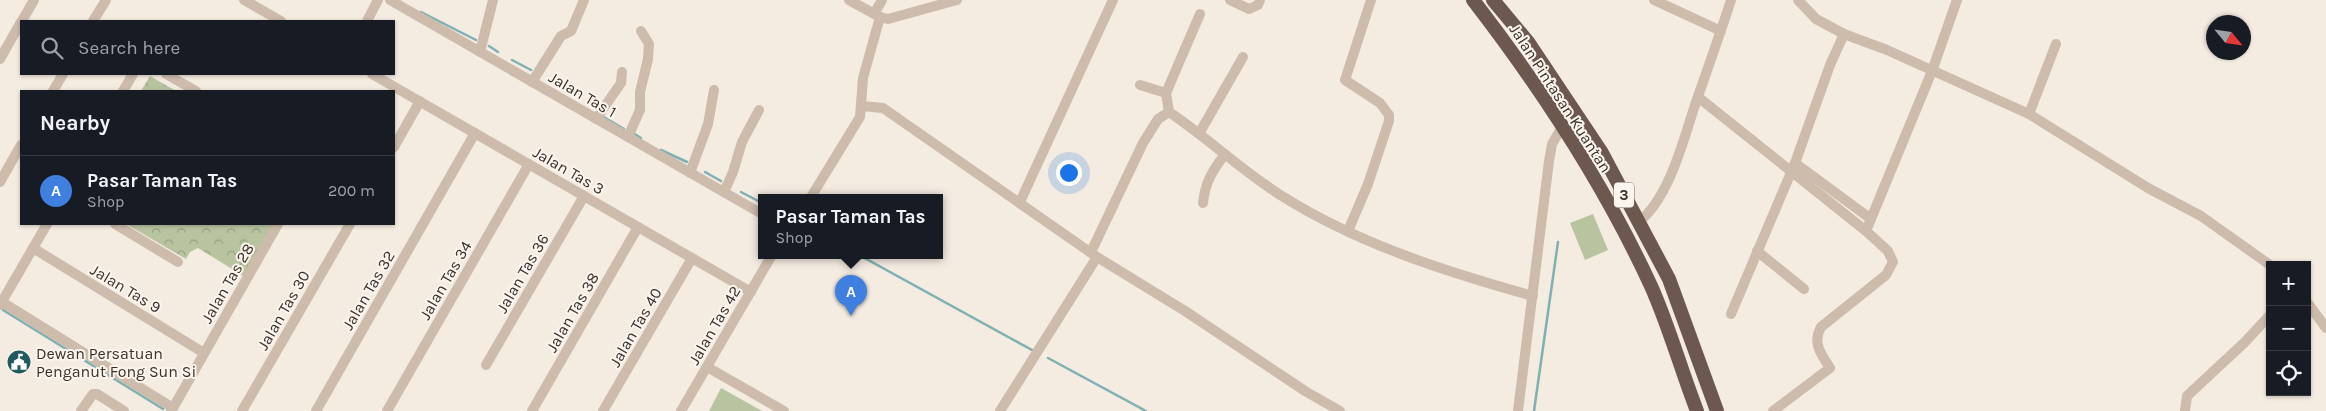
<!DOCTYPE html>
<html lang="en">
<head>
<meta charset="utf-8">
<style>
  body { margin:0; font-family:Karla,sans-serif; background:#242831; color:#f1f3f6 }
  .controls { position:absolute; right:15px; bottom:15px; display:grid; overflow:hidden; border-radius:0px; box-shadow:0 1px 4px #0004 }
  .controls button { width:45px; height:45px; display:grid; place-items:center; padding:0; border:0; border-bottom:1px solid #363941; background:#171b24; color:#f1f3f6; font:25px sans-serif }
  .compass { position:absolute; left:2206px; top:15px; width:45px; height:45px; border-radius:50%; background:#171b24; box-shadow:0 1px 4px #0004; rotate:119deg }
  .you { position:absolute; left:1068px; top:172px; width:18px; height:18px; margin:-12px; border:4px solid #fff; border-radius:50%; background:#1a73e8; box-shadow:0 0 0 8px #1a73e833 }
  .badge { display:grid; place-items:center; width:32px; height:32px; border-radius:50%; background:#92aeb2; color:#fff; font-size:16px; font-weight:700 }
  .pin { position:absolute; translate:-50% -41px; filter:drop-shadow(0 1px 2px #0008) }
  .pin::after { content:''; position:absolute; top:26px; width:18px; height:15px; background:inherit; clip-path:polygon(0 0,100% 0,50% 100%) }
  .popup { position:absolute; left:758px; top:194px; width:185px; height:65px; box-sizing:border-box; display:grid; place-content:center; border-radius:0px; background:#171b24; filter:drop-shadow(0 1px 4px #0005); font-size:16px; white-space:nowrap; color:#9ea1a6 }
  .popup b { font-size:19px; color:#f1f3f6 }
  .popup::after { content:''; position:absolute; left:50%; top:100%; margin-left:-10px; border:10px solid transparent; border-top-color:#171b24 }
  .list { margin:0; padding:0; list-style:none }
  h2 { display:flex; justify-content:space-between; align-items:center; height:65px; margin:0; padding:0 20px; font-size:21px }
  h2 small { font-size:16px; font-weight:400; color:#9ea1a6 }
  .list li { display:grid; grid-template-columns:32px 1fr auto; gap:15px; align-items:center; box-sizing:border-box; height:70px; padding:0 20px; border-top:1px solid #363941 }
  .list b { display:block; font-size:19px; white-space:nowrap }
  .list p { margin:0; font-size:16px; white-space:nowrap; color:#9ea1a6 }
  .list em { font-size:16px; font-style:normal; color:#9ea1a6 }
  .icon { flex:none; width:28px; height:28px; fill:none; stroke:currentColor; stroke-width:2; stroke-linecap:round; stroke-linejoin:round }
  .map { position:relative; flex:none; width:2326px; height:411px; overflow:hidden }
  .search { position:absolute; background:#171b24; box-shadow:0 1px 4px #0004; left:20px; top:20px; width:375px; height:55px; display:flex; align-items:center; gap:12px; box-sizing:border-box; padding:0 18px; border-radius:0px; color:#9ea1a6; font-size:19px }
  .panel { position:absolute; background:#171b24; box-shadow:0 1px 4px #0004; left:20px; top:90px; width:375px; height:135px; border-radius:0px }
  .map>svg:first-child { display:block }
  .grass { fill:#b8c4a0 }
  .park { fill:url(#park-crowns) }
  .lines { fill:none; stroke-linecap:round; stroke-linejoin:round }
  .stream { stroke:#7fb0b2; stroke-width:2.5 }
  .minor { stroke:#cdbbac; stroke-width:10 }
  .trunk { stroke:#6c584f; stroke-width:14 }
  .labels { text-anchor:middle; stroke-width:4; stroke-linejoin:round; paint-order:stroke }
  .shield { fill:#fbf5ee; stroke:#756b66; stroke-width:1 }
  .shield-label { font-size:15px; font-weight:bold; fill:#3b302b }
  .street-label { font-size:16px; fill:#3b302b; stroke:#fbf5ee }
  .poi-label { font-size:16px; fill:#3b302b; stroke:#fbf5ee; text-anchor:start }
</style>
</head>
<body>
<div class="map">
<svg width="2326" height="411" viewBox="0 0 2326 411">
  <defs>
    <pattern id="park-crowns" width="20" height="18" patternUnits="userSpaceOnUse" patternTransform="scale(1.25)"><rect width="20" height="18" fill="#b8c4a0"/><path d="M2 6a3 3 0 1 1 6 0M12 15a3 3 0 1 1 6 0" fill="none" stroke="#97a083"/></pattern>
  </defs>
  <rect width="100%" height="100%" fill="#f4ebe1"/>
  <g class="grass">
    <polygon points="1593,214 1608,250 1585,260 1570,223"/>
    <polygon points="721,388 762,411 709,411"/>
  </g>
  <g class="park">
    <polygon points="150,76 176,91 141,91"/>
    <polygon points="126,224 276,224 245,277 198,248 190,252 186,259"/>
  </g>
  <g class="lines">
    <g class="stream">
      <polyline points="421,12 476,40"/>
      <polyline points="489,46 498,52"/>
      <polyline points="512,60 531,70"/>
      <polyline points="602,116 624,129"/>
      <polyline points="633,133 641,138"/>
      <polyline points="661,150 687,162"/>
      <polyline points="705,172 721,181"/>
      <polyline points="741,192 762,203"/>
      <polyline points="859,255 1032,350"/>
      <polyline points="3,310 163,409"/>
      <polyline points="1048,358 1146,411"/>
      <polyline points="1534,411 1558,242"/>
    </g>
    <g class="minor">
      <polyline points="244,0 281,21"/>
      <polyline points="390,0 762,214"/>
      <polyline points="849,0 880,17 888,19 957,0"/>
      <polyline points="1230,0 1249,9 1258,5 1260,0"/>
      <polyline points="1654,0 1721,31"/>
      <polyline points="1798,0 1816,19 1844,34"/>
      <polyline points="874,14 882,0"/>
      <polyline points="22,21 34,0"/>
      <polyline points="93,21 106,0"/>
      <polyline points="367,21 378,0"/>
      <polyline points="480,52 493,0"/>
      <polyline points="0,59 21,22"/>
      <polyline points="166,74 196,91"/>
      <polyline points="372,74 751,292"/>
      <polyline points="532,82 561,36 571,31 584,0"/>
      <polyline points="1140,85 1166,93"/>
      <polyline points="53,91 63,74"/>
      <polyline points="123,91 133,74"/>
      <path d="M1698,97L1866,231L1888,251L1893,262L1886,275L1821,327C1812,343 1821,354 1830,368L1773,411"/>
      <polyline points="862,106 883,108 1097,257 1185,311 1305,391 1340,411"/>
      <path d="M1169,112C1208,138 1242,171 1282,196C1358,244 1447,272 1533,296"/>
      <polyline points="2029,114 2056,44"/>
      <polyline points="596,119 621,83 622,72"/>
      <polyline points="1200,132 1243,57"/>
      <polyline points="628,137 640,110 640,92 648,59 649,44 641,31"/>
      <polyline points="394,147 420,101"/>
      <polyline points="1795,163 1871,219"/>
      <polyline points="690,173 708,124 714,90"/>
      <polyline points="0,182 21,145"/>
      <polyline points="724,192 733,172 742,142 759,110"/>
      <polyline points="811,197 860,117 863,78 880,17"/>
      <polyline points="1020,202 1113,0"/>
      <path d="M1203,203C1205,182 1213,170 1225,154"/>
      <path d="M1639,222C1670,196 1683,141 1696,102C1708,68 1720,34 1731,0"/>
      <polyline points="115,224 178,262"/>
      <polyline points="1348,231 1368,184 1389,121 1389,115 1380,103 1345,80 1371,0"/>
      <polyline points="1866,231 1932,71 1957,0"/>
      <polyline points="33,248 204,353"/>
      <polyline points="1757,251 1804,289"/>
      <polyline points="1091,252 1143,143 1158,119 1169,112 1166,93 1200,14"/>
      <polyline points="2,302 173,408 171,411"/>
      <polyline points="2307,302 2326,328"/>
      <polyline points="0,305 47,224"/>
      <polyline points="1731,314 1795,163 1830,65 1844,34 1887,50 2029,114 2148,188 2201,216 2270,265"/>
      <polyline points="486,365 584,196"/>
      <polyline points="707,367 784,411"/>
      <polyline points="173,408 278,224"/>
      <polyline points="81,411 93,394 97,394 124,411"/>
      <polyline points="242,411 350,224"/>
      <polyline points="316,411 475,133"/>
      <polyline points="387,411 529,164"/>
      <polyline points="532,411 638,227"/>
      <polyline points="603,411 692,258"/>
      <polyline points="681,411 772,255"/>
      <polyline points="1000,411 1097,257"/>
      <polyline points="1518,411 1549,161 1552,144 1562,127"/>
      <polyline points="2185,411 2187,396 2245,342 2270,315"/>
    </g>
    <g class="trunk">
      <path d="M1473,0C1541,88 1604,184 1651,286C1669,326 1681,370 1697,411"/>
      <polyline points="1493,0 1528,42 1602,153 1669,279 1717,411"/>
    </g>
  </g>
  <defs>
    <symbol id="civic-disc" viewBox="-11 -11 22 22"><circle r="9.5" fill="#1f5a5e" stroke="#fbf5ee"/><path d="M-.6-6.5H3V-4.5H.6V-3L4-1V1h2V6H-6V1h2V-1L-.6-3ZM-1.2 2.5V6h2.4V2.5Z" fill="#fff"/></symbol>
  </defs>
  <g fill-rule="evenodd">
    <use href="#civic-disc" x="5" y="348" width="28" height="28"/>
  </g>
  <g class="labels">
    <rect class="shield" x="1614" y="182.5" width="20" height="25" rx="4"/>
    <g class="shield-label">
      <text x="1624" y="200">3</text>
    </g>
    <g class="street-label">
      <text transform="translate(583 94) rotate(30)" y="6">Jalan Tas 1</text>
      <text transform="translate(1561 98) rotate(57)" y="6">Jalan Pintasan Kuantan</text>
      <text transform="translate(569 170) rotate(30)" y="6">Jalan Tas 3</text>
      <text transform="translate(522 273) rotate(-60)" y="6">Jalan Tas 36</text>
      <text transform="translate(445 280) rotate(-60)" y="6">Jalan Tas 34</text>
      <text transform="translate(227 283) rotate(-60)" y="6">Jalan Tas 28</text>
      <text transform="translate(126 288) rotate(31)" y="6">Jalan Tas 9</text>
      <text transform="translate(368 290) rotate(-60)" y="6">Jalan Tas 32</text>
      <text transform="translate(283 310) rotate(-60)" y="6">Jalan Tas 30</text>
      <text transform="translate(572 312) rotate(-60)" y="6">Jalan Tas 38</text>
      <text transform="translate(714 325) rotate(-60)" y="6">Jalan Tas 42</text>
      <text transform="translate(635 327) rotate(-60)" y="6">Jalan Tas 40</text>
    </g>
    <g class="poi-label">
      <text x="36" y="359">Dewan Persatuan<tspan x="36" dy="18">Penganut Fong Sun Si</tspan></text>
    </g>
  </g>
</svg>
<div class="controls">
<button>+</button>
<button>−</button>
<button><svg class="icon" aria-label="locate" viewBox="0 0 24 24"><circle cx="12" cy="12" r="6"/><path d="M12 2v4M12 18v4M2 12h4M18 12h4"/></svg></button>
</div>
<svg class="compass" viewBox="-18 -18 36 36"><path d="M0-13l5 13h-10z" fill="#e53935"/><path d="M0 13l5-13h-10z" fill="#9ea1a6"/></svg>
<div class="you"></div>
<div class="pin badge" style="left:851px;top:316px;background:#3f7fe0">A</div>
<div class="popup"><b>Pasar Taman Tas</b>Shop</div>
<div class="search"><svg class="icon" aria-label="search" viewBox="0 0 24 24"><circle cx="10" cy="10" r="6"/><path d="M15 15l6 6"/></svg>Search here</div>
<section class="panel">
<h2>Nearby<small></small></h2>
<ul class="list">
<li><span class="badge" style="background:#3f7fe0">A</span><div><b>Pasar Taman Tas</b><p>Shop</p></div><em>200 m</em></li>
</ul>
</section>
</div>
</body>
</html>
